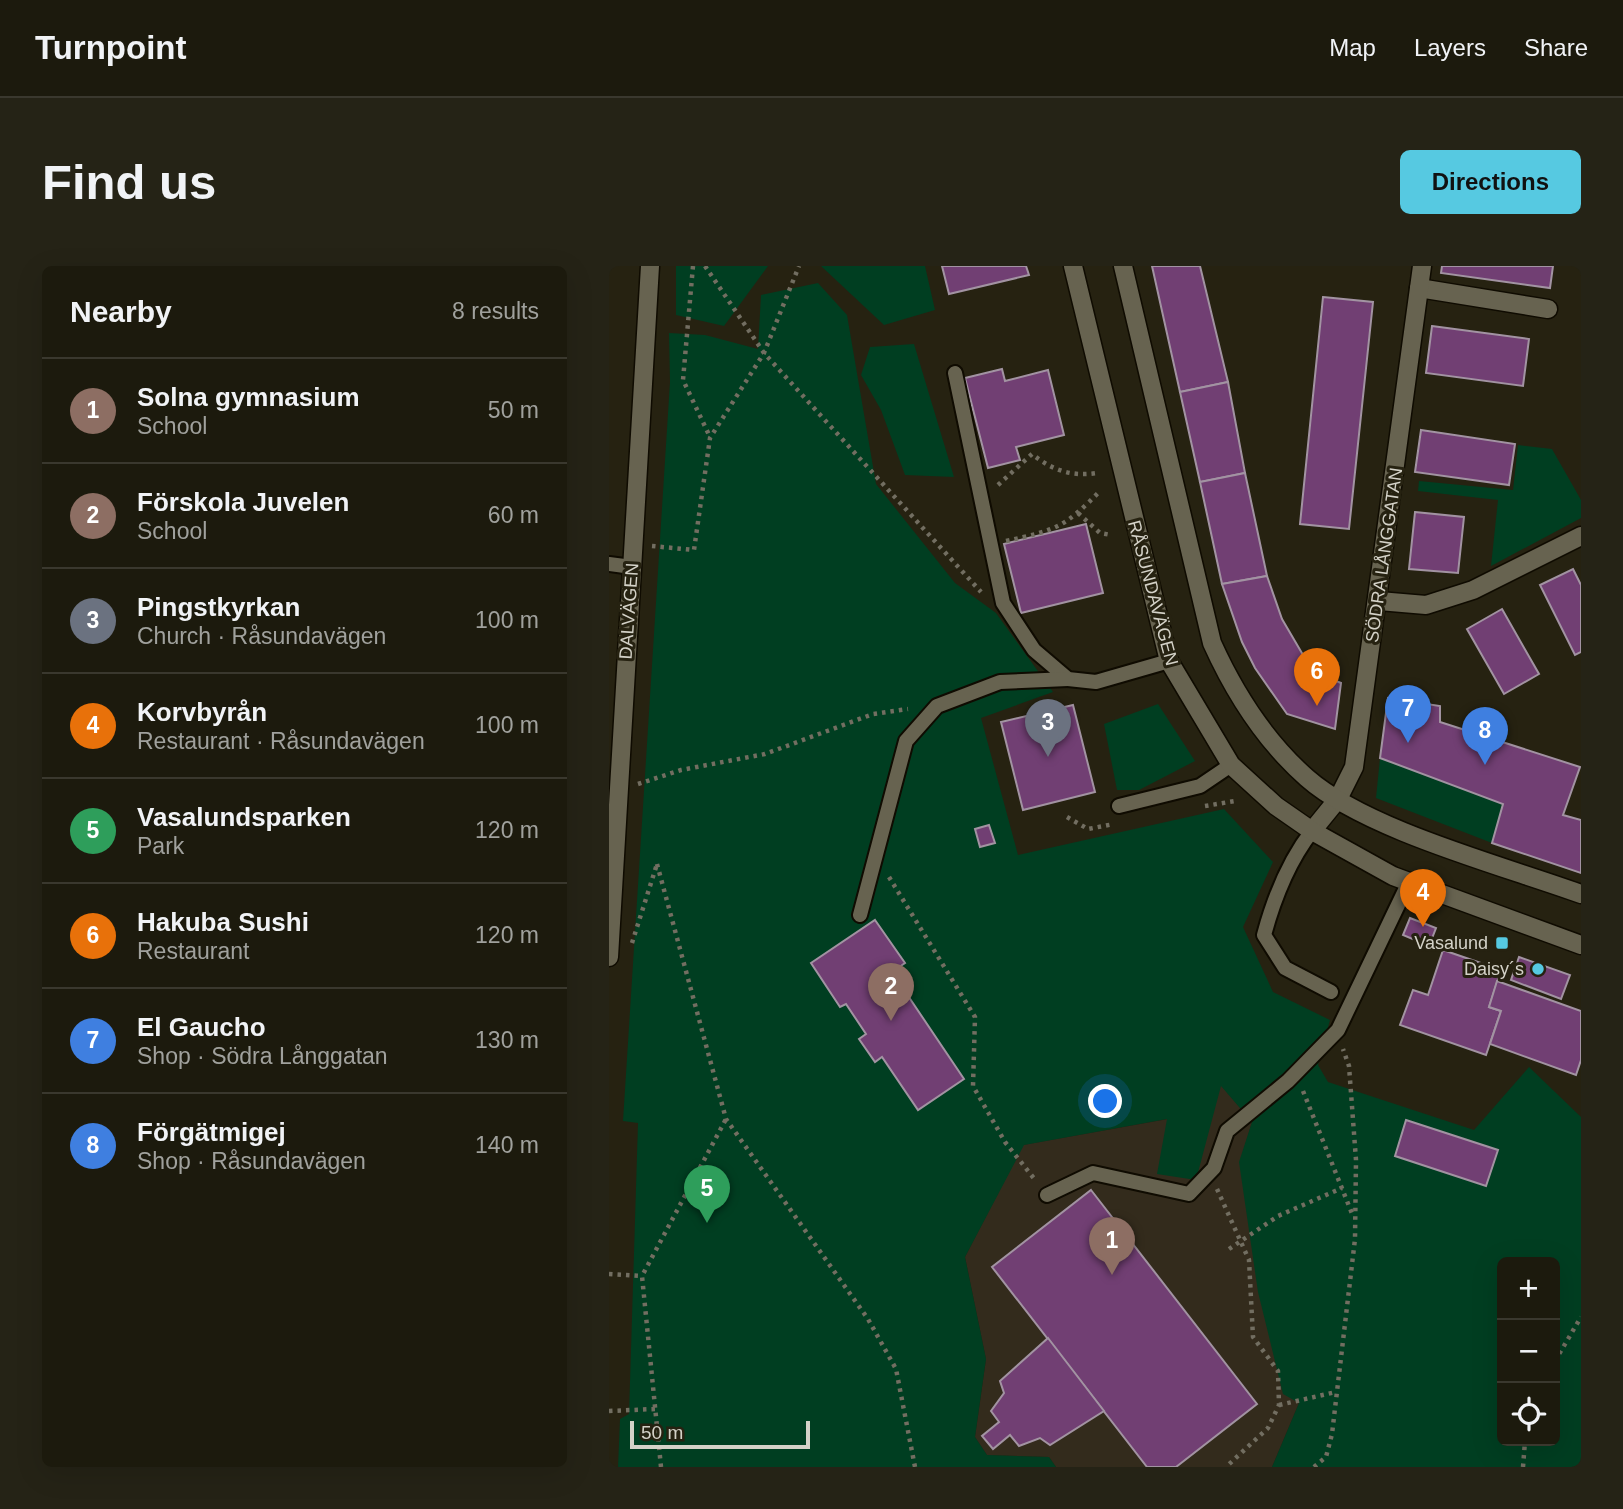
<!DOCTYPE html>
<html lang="en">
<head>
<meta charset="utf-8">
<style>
  body { margin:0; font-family:Helvetica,sans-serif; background:#252316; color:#f1f3f6 }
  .controls { position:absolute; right:21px; bottom:21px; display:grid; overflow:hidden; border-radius:10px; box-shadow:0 7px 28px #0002 }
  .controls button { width:63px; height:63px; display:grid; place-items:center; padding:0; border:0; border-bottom:2px solid #3a382e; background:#1c1a0d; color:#f1f3f6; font:35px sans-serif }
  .scale { position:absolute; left:21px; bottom:18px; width:180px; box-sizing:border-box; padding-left:7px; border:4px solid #d4d2c8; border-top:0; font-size:19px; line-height:24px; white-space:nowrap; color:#d4d2c8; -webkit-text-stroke:5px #262211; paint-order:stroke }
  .you { position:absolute; left:497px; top:836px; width:24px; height:24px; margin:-18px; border:5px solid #fff; border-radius:50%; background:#1a73e8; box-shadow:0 0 0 10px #1a73e833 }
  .badge { display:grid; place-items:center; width:46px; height:46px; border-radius:50%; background:#56c9e1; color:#fff; font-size:23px; font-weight:700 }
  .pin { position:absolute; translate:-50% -58px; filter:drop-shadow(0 2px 4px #0008) }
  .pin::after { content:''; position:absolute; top:37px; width:24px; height:21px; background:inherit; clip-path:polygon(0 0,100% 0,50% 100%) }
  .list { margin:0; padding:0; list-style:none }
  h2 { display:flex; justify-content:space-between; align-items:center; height:91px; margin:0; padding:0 28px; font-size:30px }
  h2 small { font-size:23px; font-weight:400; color:#a0a19d }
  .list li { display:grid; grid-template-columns:46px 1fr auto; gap:21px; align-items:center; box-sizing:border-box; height:105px; padding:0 28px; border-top:2px solid #3a382e }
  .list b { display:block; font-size:26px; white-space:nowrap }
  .list p { margin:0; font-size:23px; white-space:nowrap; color:#a0a19d }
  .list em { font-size:23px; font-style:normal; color:#a0a19d }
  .icon { flex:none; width:38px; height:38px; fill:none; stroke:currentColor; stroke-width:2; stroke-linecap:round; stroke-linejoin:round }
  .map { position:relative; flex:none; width:972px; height:1201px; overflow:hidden; border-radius:10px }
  header { display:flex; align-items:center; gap:42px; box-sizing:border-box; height:98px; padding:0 35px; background:#1c1a0d; border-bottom:2px solid #3a382e }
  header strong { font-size:33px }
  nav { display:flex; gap:38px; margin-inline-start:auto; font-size:24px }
  .intro { display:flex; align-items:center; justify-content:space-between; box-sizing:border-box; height:168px; padding:0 42px }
  h1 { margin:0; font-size:49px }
  .button { padding:18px 32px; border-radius:10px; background:#56c9e1; color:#111; font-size:24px; font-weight:700 }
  main { display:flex; gap:42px; padding:0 42px }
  aside { flex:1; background:#1c1a0d; border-radius:10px; box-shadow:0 7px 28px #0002 }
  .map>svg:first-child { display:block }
  .education { fill:#332b1c }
  .green { fill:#003e21; fill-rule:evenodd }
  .building { fill:#713f73; stroke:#a293a2; stroke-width:2 }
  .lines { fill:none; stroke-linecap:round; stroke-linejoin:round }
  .service-casing { stroke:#0f0b01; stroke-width:18 }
  .minor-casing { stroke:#0f0b01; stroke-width:21 }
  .tertiary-casing { stroke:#0f0b01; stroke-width:21 }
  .path { stroke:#726e61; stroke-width:4.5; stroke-dasharray:3.5 5; stroke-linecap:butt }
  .service { stroke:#676350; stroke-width:14 }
  .minor { stroke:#676350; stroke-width:18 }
  .tertiary { stroke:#676350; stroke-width:18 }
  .poi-dot { fill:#56c9e1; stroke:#262211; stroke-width:2.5 }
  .labels { text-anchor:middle; stroke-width:6; stroke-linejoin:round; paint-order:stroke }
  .street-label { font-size:18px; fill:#d4d2c8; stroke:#262211 }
  .poi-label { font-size:18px; fill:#d4d2c8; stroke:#262211; text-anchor:end }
</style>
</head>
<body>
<header>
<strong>Turnpoint</strong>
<nav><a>Map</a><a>Layers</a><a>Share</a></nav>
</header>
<div class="intro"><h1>Find us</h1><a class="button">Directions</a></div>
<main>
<aside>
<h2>Nearby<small>8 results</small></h2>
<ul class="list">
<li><span class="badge" style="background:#8d6e63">1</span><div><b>Solna gymnasium</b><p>School</p></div><em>50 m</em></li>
<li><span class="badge" style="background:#8d6e63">2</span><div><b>Förskola Juvelen</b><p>School</p></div><em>60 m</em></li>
<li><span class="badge" style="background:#6b7280">3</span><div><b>Pingstkyrkan</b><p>Church · Råsundavägen</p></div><em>100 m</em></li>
<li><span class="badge" style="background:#e8710a">4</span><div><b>Korvbyrån</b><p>Restaurant · Råsundavägen</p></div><em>100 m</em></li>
<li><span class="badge" style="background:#2e9e5b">5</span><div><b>Vasalundsparken</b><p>Park</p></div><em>120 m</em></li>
<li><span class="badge" style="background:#e8710a">6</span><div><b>Hakuba Sushi</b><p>Restaurant</p></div><em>120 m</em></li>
<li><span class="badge" style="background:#3f7fe0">7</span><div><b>El Gaucho</b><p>Shop · Södra Långgatan</p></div><em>130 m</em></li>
<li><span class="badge" style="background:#3f7fe0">8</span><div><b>Förgätmigej</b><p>Shop · Råsundavägen</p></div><em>140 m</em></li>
</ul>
</aside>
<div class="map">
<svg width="972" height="1201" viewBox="0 0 972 1201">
  <rect width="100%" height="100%" fill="#262211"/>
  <polygon class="education" points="612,819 643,856 631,896 690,1137 663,1201 447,1201 440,1191 378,1189 366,1171 377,1093 356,991 414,879 559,853"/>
  <g class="green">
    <polygon points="67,0 159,0 115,60 67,49"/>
    <polygon points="212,0 316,0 326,44 275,59"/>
    <path d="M209,17L238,49L267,218L346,317L387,347L444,426L372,452L409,589L615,543L664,596L634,661L664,726L721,754L709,799L719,816L865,864L920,801L972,851V1201H663L690,1137L674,1128L649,1026L630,896L643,856L612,820L587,914L548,908L558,853L415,879L356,991L377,1093L366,1171L378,1189L440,1191L447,1201H9L11,1153L20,1148L29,857L14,855L61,116L60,67L96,69L149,83L152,29ZM893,996H946V1175H893Z"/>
    <polygon points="305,78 345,211 296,209 272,144 252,109 261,81"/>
    <polygon points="909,179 943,183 972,234 972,252 882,300 889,234 809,225 810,215 904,224"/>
    <polygon points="549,438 586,495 530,524 508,524 495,458"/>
    <polygon points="771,492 894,538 883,577 767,532"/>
  </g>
  <g class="building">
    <polygon points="333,0 417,0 420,9 340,28"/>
    <polygon points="543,0 591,0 619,116 571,126"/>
    <polygon points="833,0 944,0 941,22 832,7"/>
    <polygon points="714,31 764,36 740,263 691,258"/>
    <polygon points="823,60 920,73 914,120 817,107"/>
    <polygon points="393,103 396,115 439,104 455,169 407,181 411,194 379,202 356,112"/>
    <polygon points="619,116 636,207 591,216 571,126"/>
    <polygon points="812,164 906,178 900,219 806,206"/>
    <polygon points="636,207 658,310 613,318 591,216"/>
    <polygon points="806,246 855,251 849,307 800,303"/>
    <polygon points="477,258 494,327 412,347 395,278"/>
    <polygon points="964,303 972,319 972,386 966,389 931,319"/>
    <polygon points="658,310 673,353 704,406 732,417 726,463 678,448 646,402 633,376 613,318"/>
    <polygon points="893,343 930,408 895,428 858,363"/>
    <polygon points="779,432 831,440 831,456 971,501 954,549 972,554 972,607 883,577 894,538 771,492"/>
    <polygon points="464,439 486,526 414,544 392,456"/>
    <polygon points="380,559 386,577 371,581 366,563"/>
    <polygon points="801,652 827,662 820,680 794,669"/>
    <polygon points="266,654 296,697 283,706 355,813 309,844 273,791 266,796 250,773 257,768 237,738 231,741 202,697"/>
    <polygon points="834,684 892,704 880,741 892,745 877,789 791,759 804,724 819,729"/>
    <polygon points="910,691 961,709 952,733 902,714"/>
    <polygon points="888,715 972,745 972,794 967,809 881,778 892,745 880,741"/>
    <polygon points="797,854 889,884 877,920 786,890"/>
    <polygon points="482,924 648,1138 567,1201 538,1201 383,1001"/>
    <polygon points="439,1072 495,1145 441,1179 431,1172 410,1180 401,1169 384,1183 373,1170 390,1156 382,1145 395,1127 391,1115"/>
  </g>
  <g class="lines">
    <defs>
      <g id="service">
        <polyline points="346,107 394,337 425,384 459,413 487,416 560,395"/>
        <polyline points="0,298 23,301"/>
        <polyline points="510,540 591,520 622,499"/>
        <path d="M703,565C679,596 665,632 655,669L676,702L722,726"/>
        <polyline points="251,649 297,475 328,440 391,416 459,413"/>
        <polyline points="438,929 484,907 580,928 605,902 618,865 679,815 729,764 800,616"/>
      </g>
      <g id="minor">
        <polyline points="810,22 939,43"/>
        <polyline points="770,335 817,339 864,324 972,270"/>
        <polyline points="703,565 729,533 745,501 813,0"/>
        <polyline points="0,691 41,0"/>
      </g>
      <g id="tertiary">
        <polyline points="464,0 560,395 622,499 667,540 703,565 784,610 972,679"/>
        <path d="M514,0L603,377C626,428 656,475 698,512C757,564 895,600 972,628"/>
      </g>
    </defs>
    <use href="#service" class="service-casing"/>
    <use href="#minor" class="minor-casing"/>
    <use href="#tertiary" class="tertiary-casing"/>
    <g class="path">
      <polyline points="84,0 74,114 101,171"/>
      <polyline points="96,0 155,87 372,326"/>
      <path d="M389,219L423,188C443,204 462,211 488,207"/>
      <polyline points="469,247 491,267 502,269"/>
      <path d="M397,275C447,264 455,262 492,224"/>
      <polyline points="43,280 85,284 101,172 155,87 190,0"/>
      <polyline points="29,518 72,504 156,488 264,448 299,443"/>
      <polyline points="596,540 626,535"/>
      <polyline points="458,551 479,563 505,558"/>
      <polyline points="48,598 117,853 259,1053 287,1103 306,1201"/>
      <polyline points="280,611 366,751 364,820 396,876 427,915"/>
      <polyline points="23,677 48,598"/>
      <polyline points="694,825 744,950"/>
      <polyline points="608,923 640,994 644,1071 669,1105 670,1139 659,1162 617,1201"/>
      <polyline points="620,983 669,950 733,922"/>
      <polyline points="0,1008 33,1010"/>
      <polyline points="946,1095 972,1051"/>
      <polyline points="670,1139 727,1126"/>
      <polyline points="0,1145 46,1143"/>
      <polyline points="52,1201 33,1010 117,853"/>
      <polyline points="705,1201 717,1191 723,1168 746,973 747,894 740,800 734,783"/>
      <polyline points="914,1201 916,1175"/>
    </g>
    <use href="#service" class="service"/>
    <use href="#minor" class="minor"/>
    <use href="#tertiary" class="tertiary"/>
  </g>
  <g class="poi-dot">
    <rect x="886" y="670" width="14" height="14" rx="3.5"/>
    <circle cx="929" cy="703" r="7"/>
  </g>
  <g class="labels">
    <g class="street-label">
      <text transform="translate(775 289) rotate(-82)" y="6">SÖDRA LÅNGGATAN</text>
      <text transform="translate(544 327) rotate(75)" y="6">RÅSUNDAVÄGEN</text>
      <text transform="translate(20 345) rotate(-86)" y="6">DALVÄGEN</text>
    </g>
    <g class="poi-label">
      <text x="879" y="683">Vasalund</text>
      <text x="915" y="709">Daisy´s</text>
    </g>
  </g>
</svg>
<div class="controls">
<button>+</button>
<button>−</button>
<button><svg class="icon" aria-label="locate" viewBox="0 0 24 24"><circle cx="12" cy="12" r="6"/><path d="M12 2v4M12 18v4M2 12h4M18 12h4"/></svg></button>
</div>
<div class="scale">50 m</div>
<div class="you"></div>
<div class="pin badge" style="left:503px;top:1009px;background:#8d6e63">1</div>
<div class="pin badge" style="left:282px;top:755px;background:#8d6e63">2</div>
<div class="pin badge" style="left:439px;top:491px;background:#6b7280">3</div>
<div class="pin badge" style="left:814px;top:661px;background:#e8710a">4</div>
<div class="pin badge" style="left:98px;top:957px;background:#2e9e5b">5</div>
<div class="pin badge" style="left:708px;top:440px;background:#e8710a">6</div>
<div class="pin badge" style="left:799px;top:477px;background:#3f7fe0">7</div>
<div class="pin badge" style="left:876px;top:499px;background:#3f7fe0">8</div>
</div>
</main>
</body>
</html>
